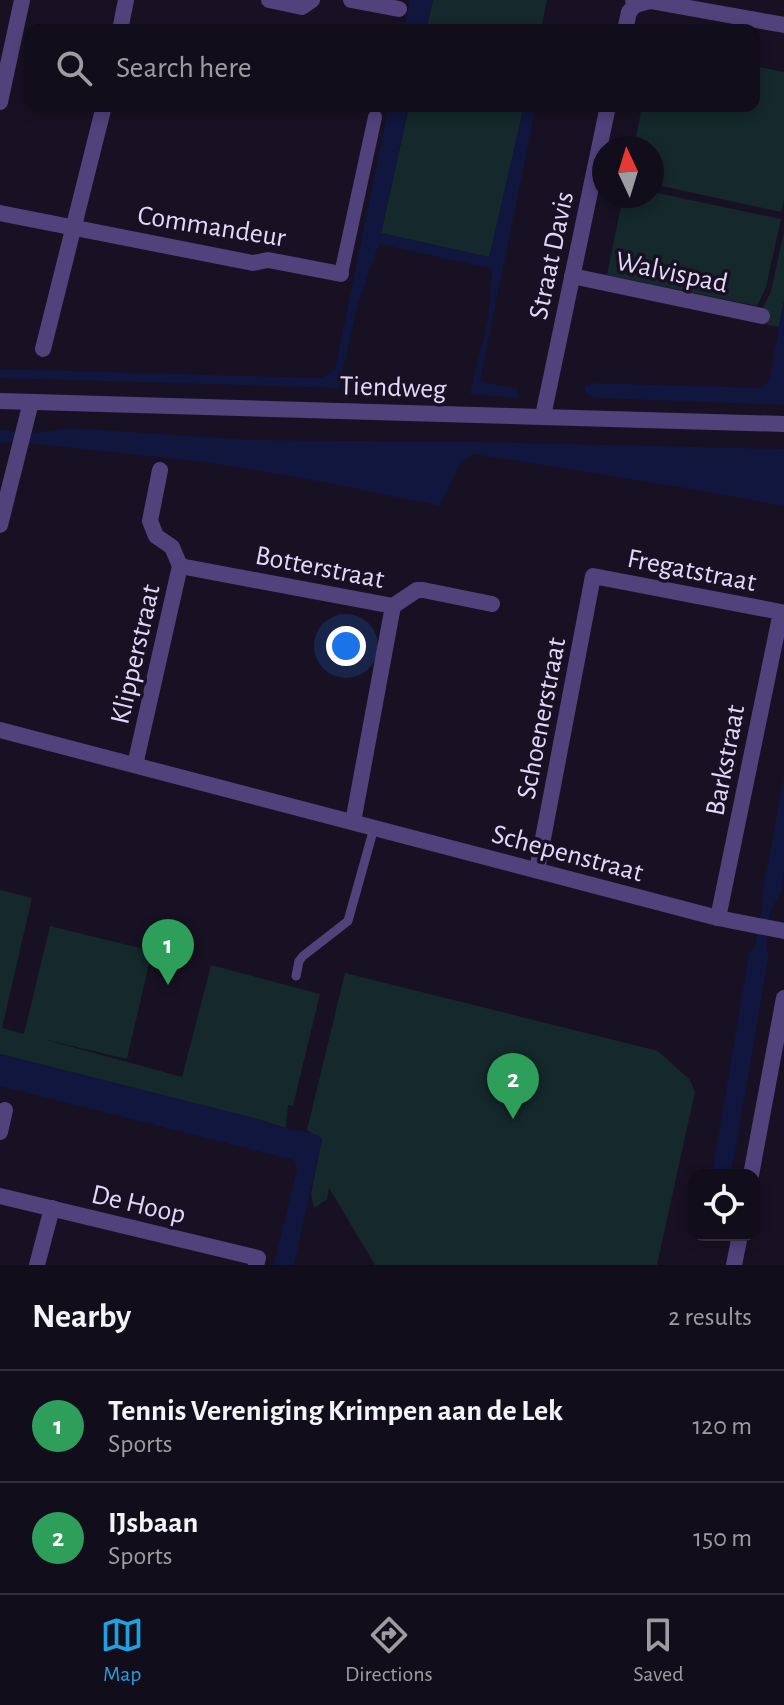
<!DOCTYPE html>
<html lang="en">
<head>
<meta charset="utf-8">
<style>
  body { margin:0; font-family:"Alegreya Sans",sans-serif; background:#1b1623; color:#f1f3f6 }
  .controls { position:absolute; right:24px; bottom:24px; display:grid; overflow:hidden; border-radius:16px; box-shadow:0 4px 12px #0003 }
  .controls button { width:72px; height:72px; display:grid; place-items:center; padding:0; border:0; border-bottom:2px solid #312d39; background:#120d1a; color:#f1f3f6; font:40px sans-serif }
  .compass { position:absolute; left:592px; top:136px; width:72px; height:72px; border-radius:50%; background:#120d1a; box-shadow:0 4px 12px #0003; rotate:356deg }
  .you { position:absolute; left:346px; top:646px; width:28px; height:28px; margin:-20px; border:6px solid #fff; border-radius:50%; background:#1a73e8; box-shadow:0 0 0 12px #1a73e833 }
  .badge { display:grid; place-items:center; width:52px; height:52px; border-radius:50%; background:#1da1e1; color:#fff; font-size:26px; font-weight:700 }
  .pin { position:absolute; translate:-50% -66px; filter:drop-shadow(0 2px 4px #0008) }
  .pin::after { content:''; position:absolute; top:42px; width:28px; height:24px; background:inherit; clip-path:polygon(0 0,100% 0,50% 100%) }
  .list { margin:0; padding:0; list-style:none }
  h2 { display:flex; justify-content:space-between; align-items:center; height:104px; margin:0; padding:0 32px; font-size:34px }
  h2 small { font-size:26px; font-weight:400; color:#9c9ca2 }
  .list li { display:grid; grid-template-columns:52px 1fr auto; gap:24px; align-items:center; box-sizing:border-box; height:112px; padding:0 32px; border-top:2px solid #312d39 }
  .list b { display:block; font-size:30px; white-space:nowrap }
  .list p { margin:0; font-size:26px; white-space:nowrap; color:#9c9ca2 }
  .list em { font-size:26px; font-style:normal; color:#9c9ca2 }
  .icon { flex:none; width:44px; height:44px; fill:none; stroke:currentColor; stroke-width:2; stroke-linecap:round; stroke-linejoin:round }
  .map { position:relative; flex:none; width:784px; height:1265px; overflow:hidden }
  .search { position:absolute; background:#120d1a; box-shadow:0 4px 12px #0003; left:24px; right:24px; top:24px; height:88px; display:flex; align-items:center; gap:20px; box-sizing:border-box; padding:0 28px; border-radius:16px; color:#9c9ca2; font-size:30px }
  .sheet { height:328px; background:#120d1a }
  nav { display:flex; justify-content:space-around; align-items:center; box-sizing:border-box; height:112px; border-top:2px solid #312d39; background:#120d1a; font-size:22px; color:#9c9ca2 }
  nav a { display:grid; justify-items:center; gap:4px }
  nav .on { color:#1da1e1 }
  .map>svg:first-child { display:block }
  .green { fill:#15282c }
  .water { fill:#10163d }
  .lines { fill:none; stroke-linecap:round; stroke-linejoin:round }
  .service { stroke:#51427c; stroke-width:9 }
  .pedestrian { stroke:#51427c; stroke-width:14 }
  .minor { stroke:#51427c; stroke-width:16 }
  .labels { text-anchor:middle; stroke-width:7; stroke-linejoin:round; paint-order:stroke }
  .street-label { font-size:28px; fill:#e4d8fa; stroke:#181123 }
</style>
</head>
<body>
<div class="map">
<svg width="784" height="1265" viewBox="0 0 784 1265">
  <rect width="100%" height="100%" fill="#181123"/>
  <g class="green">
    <polygon points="433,0 547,0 541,30 426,30"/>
    <polygon points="754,66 784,72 784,200 781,212 652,184 652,148 634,148 642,106 754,106"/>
    <polygon points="409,106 524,106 490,258 381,233"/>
    <polygon points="652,192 781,219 766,287 757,306 607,275 623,197 645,201 647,196 652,196"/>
    <polygon points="784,231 784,301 779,327 762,324 763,308 771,291"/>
    <polygon points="0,890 32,898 2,1028 24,1034 50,926 152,951 127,1059 43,1039 182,1077 211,965 320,994 293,1106 288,1105 286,1128 261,1120 0,1054"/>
    <polygon points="345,973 658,1051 690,1080 695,1092 657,1265 375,1265 329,1188 327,1199 314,1208 311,1193 322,1139 307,1130"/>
  </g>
  <g class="water">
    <polygon points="410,0 433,0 426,30 404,30"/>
    <polygon points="389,106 409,106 381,233 489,257 524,106 536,106 480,381 518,389 519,398 470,394 488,320 492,269 379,244 357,307 339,388 0,378 0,369 322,378 335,369"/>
    <polygon points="784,301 784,405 595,398 586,394 585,386 590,385 591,383 761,388 769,381"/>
    <path d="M70,428L249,440L477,442L784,449V506L686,488L473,454L460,463L440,506L329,483L205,462L36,444L8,442L0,444V429C24,436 46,432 70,428Z"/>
    <polygon points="784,776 784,871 781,893 771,909 766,948 769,954 734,1157 730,1175 712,1175 747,966 749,953 755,946 762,908 763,891"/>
    <path d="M0,1054L261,1120C270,1123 279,1127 288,1129C304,1133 306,1129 322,1138L294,1265H274L297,1168L294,1160L0,1086Z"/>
  </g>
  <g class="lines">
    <polyline class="service" points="296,976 299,961 303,956 348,921 374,828"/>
    <polyline class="pedestrian" points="341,274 375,117"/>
    <g class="minor">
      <polyline points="269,0 302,7 312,0"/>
      <polyline points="351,0 399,9"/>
      <polyline points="633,0 635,5 650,1 784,25"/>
      <polyline points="120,30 126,0"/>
      <polyline points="625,30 629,12 635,5"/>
      <polyline points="0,102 22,0"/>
      <polyline points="0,213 253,263 268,260 341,274"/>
      <polyline points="572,276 762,316"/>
      <polyline points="43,349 104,106"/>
      <polyline points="0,401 784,424"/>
      <polyline points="543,416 608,106"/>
      <polyline points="0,525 31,402"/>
      <polyline points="180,566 393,606 417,590 423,590 492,604"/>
      <polyline points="0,730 718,918 784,931"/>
      <polyline points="135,765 180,566 172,547 156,536 150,521 160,470"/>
      <polyline points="353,822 393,606"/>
      <polyline points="537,870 593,576 781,612 718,918"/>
      <polyline points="0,1132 5,1110"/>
      <polyline points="751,1175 784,998"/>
      <polyline points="0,1196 258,1258 256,1265"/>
      <polyline points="37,1265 52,1208"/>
      <polyline points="734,1265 740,1235"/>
    </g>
  </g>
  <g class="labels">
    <g class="street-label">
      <text transform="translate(212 225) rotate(9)" y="10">Commandeur</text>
      <text transform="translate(550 255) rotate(-78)" y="10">Straat Davis</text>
      <text transform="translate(672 271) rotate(12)" y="10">Walvispad</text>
      <text transform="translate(393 386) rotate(2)" y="10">Tiendweg</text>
      <text transform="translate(320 566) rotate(11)" y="10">Botterstraat</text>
      <text transform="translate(692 569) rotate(11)" y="10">Fregatstraat</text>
      <text transform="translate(134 654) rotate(-77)" y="10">Klipperstraat</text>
      <text transform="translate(540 718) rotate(-79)" y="10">Schoenerstraat</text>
      <text transform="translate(724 760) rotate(-79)" y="10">Barkstraat</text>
      <text transform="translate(568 852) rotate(15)" y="10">Schepenstraat</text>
      <text transform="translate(139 1203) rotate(13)" y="10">De Hoop</text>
    </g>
  </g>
</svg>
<div class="controls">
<button><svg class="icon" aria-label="locate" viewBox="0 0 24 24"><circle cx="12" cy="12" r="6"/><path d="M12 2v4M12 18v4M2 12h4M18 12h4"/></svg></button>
</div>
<svg class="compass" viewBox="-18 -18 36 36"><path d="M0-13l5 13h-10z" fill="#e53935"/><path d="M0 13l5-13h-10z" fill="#9c9ca2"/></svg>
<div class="you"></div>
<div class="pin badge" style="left:168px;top:985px;background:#2e9e5b">1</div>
<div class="pin badge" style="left:513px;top:1119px;background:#2e9e5b">2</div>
<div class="search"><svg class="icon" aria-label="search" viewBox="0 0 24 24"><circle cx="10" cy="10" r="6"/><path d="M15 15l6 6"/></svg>Search here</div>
</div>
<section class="sheet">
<h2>Nearby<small>2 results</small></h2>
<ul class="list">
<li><span class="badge" style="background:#2e9e5b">1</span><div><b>Tennis Vereniging Krimpen aan de Lek</b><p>Sports</p></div><em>120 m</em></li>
<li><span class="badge" style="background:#2e9e5b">2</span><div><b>IJsbaan</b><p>Sports</p></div><em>150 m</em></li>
</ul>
</section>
<nav>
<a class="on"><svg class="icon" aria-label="map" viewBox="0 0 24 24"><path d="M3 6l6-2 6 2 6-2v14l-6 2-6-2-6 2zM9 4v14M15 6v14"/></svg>Map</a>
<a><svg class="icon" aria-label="directions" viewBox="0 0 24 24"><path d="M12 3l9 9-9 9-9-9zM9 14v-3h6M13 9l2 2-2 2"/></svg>Directions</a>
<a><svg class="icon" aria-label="saved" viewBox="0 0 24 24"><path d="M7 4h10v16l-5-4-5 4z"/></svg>Saved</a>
</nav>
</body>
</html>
